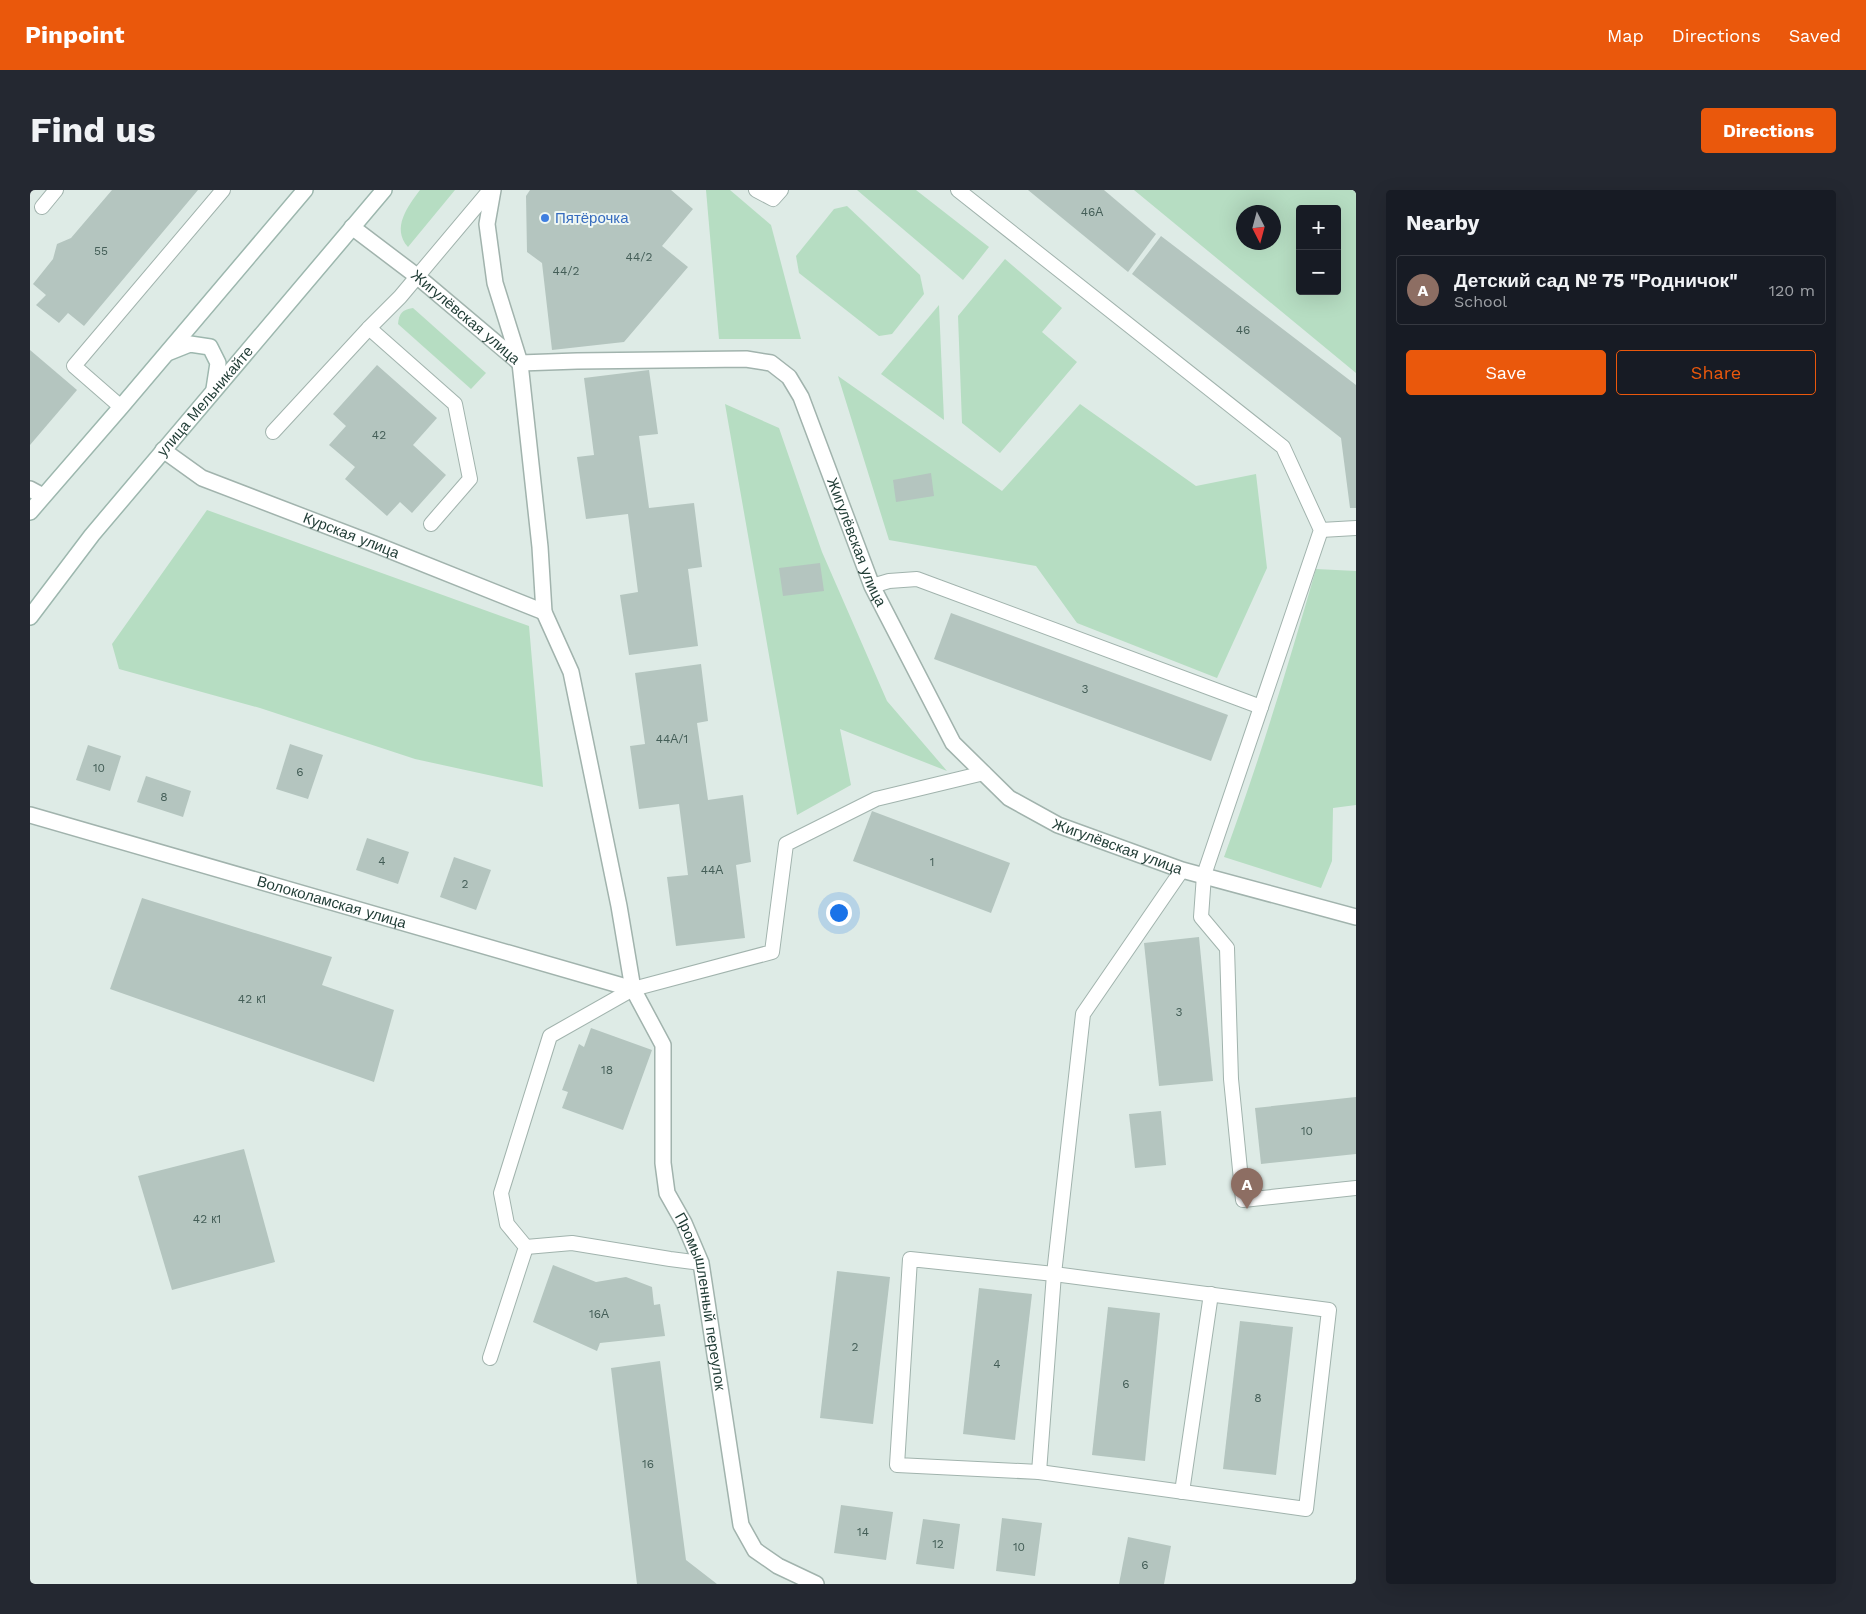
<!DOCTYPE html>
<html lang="en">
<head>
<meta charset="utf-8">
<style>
  body { margin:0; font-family:"Work Sans",sans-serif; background:#242831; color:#f1f3f6 }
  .controls { position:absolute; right:15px; top:15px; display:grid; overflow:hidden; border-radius:5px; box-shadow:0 5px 20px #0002 }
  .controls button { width:45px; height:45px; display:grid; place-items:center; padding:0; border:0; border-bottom:1px solid #363941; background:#171b24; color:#f1f3f6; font:25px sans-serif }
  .compass { position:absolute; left:1206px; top:15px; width:45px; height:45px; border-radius:50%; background:#171b24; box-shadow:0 5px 20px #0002; rotate:174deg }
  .you { position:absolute; left:808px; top:722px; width:18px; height:18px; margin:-12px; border:4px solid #fff; border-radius:50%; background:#1a73e8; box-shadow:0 0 0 8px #1a73e833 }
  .badge { display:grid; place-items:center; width:32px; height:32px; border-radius:50%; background:#ea580c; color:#fff; font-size:16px; font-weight:700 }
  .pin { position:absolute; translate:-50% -41px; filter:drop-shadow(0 1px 2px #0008) }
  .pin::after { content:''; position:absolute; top:26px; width:18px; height:15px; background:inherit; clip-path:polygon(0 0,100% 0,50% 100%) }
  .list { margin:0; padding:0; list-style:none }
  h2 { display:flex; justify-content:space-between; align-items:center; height:65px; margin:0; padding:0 20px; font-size:21px }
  h2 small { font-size:16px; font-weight:400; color:#9ea1a6 }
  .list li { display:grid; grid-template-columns:32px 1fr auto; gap:15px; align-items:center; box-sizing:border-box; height:70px; margin:0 10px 10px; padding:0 10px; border:1px solid #363941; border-radius:5px }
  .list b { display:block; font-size:19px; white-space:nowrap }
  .list p { margin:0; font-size:16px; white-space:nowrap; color:#9ea1a6 }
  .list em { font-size:16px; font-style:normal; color:#9ea1a6 }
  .actions { display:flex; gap:10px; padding:15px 20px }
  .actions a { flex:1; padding:11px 0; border:1px solid #ea580c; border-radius:5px; text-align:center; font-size:18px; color:#ea580c }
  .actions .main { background:#ea580c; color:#fff }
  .map { position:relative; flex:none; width:1326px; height:1394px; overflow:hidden; border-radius:5px }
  header { display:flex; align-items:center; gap:30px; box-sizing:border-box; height:70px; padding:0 25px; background:#ea580c; color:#fff }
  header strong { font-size:24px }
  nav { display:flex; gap:28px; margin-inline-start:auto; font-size:18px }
  .intro { display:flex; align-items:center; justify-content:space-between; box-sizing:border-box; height:120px; padding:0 30px }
  h1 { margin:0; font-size:35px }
  .button { padding:12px 22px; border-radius:5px; background:#ea580c; color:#fff; font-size:18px; font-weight:700 }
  main { display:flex; gap:30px; padding:0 30px }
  aside { flex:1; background:#171b24; border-radius:5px; box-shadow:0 5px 20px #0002 }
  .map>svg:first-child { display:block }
  .green { fill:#b6ddc2; fill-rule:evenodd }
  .building { fill:#b4c5bf }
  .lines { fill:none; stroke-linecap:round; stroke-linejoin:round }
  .lane-casing { stroke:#a1b3ad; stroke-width:16 }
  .street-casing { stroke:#a1b3ad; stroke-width:18 }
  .secondary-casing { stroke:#9db7ae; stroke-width:18 }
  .lane { stroke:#fff; stroke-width:14 }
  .street { stroke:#fff; stroke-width:15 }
  .secondary { stroke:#fff; stroke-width:15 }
  .shop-dot { fill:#3f7fe0; stroke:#eff7f3; stroke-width:2 }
  .labels { text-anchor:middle; stroke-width:4; stroke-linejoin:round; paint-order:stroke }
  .number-label { font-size:12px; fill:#445e57 }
  .shop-label { font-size:15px; fill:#366cbe; stroke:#eff7f3; text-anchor:start }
  .street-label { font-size:15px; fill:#1f3b34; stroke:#eff7f3 }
</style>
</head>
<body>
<header>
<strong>Pinpoint</strong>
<nav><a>Map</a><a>Directions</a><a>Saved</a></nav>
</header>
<div class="intro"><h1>Find us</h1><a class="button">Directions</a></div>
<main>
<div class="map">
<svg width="1326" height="1394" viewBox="0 0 1326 1394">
  <rect width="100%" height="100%" fill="#deebe6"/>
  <g class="green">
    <path d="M390,0H425L378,57C361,38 378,16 390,0Z"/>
    <polygon points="676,0 700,0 741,35 771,149 689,149"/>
    <polygon points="827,0 886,0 959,57 933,90"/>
    <path d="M1104,0H1326V183ZM1270,19H1307V101H1270ZM1214,22H1244V52H1214Z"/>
    <polygon points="817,16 890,85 894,104 862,144 849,146 769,83 766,66 804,19"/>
    <polygon points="975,69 1032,118 1012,142 1047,172 970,263 932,233 928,126"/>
    <polygon points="909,115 914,230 851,184"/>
    <path d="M383,118L456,183L441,199L368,134C369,123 372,120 383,118Z"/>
    <polygon points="808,186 972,301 1050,214 1166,296 1226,284 1237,378 1187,488 1047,433 1006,376 859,350"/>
    <polygon points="695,214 749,238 792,362 857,511 917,581 810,539 821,595 767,625"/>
    <polygon points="177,320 499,436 513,597 385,569 230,518 89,479 82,454"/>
    <path d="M1286,379L1326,381V615L1303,618L1302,671L1291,698L1194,667C1229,572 1258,476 1286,379Z"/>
  </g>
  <g class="building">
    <polygon points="82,0 168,0 54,136 38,123 29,133 6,115 16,105 3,94 23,69 27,54 41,48"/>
    <polygon points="500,0 641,0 663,19 632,56 658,77 594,152 522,160 512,73 497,62 496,6"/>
    <polygon points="998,0 1074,0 1126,44 1098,82"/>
    <polygon points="1131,46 1326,195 1326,318 1320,318 1311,248 1102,84"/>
    <polygon points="0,160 47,200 0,255"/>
    <polygon points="347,175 407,228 383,255 416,285 382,323 370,312 357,326 315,289 325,277 299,255 316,236 303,224"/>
    <polygon points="619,180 628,244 609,246 619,318 664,313 672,377 658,379 668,456 599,465 590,405 608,402 598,324 556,329 547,267 564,265 554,188"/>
    <polygon points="901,283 904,306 866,312 863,290"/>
    <polygon points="790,373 794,401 753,406 749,378"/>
    <polygon points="921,423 1198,525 1181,571 904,469"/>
    <polygon points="671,474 678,531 667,533 678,610 713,605 721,672 706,675 715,748 646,756 637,687 658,685 649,614 609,619 600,556 615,554 605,483"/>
    <polygon points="260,554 293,565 278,609 246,599"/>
    <polygon points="58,555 91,566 80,601 46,590"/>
    <polygon points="116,586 161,601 153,627 107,612"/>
    <polygon points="842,621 980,673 961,723 823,671"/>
    <polygon points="337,648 379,662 368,694 326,680"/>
    <polygon points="424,667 461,680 446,720 410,707"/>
    <polygon points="112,708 302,767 292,795 364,820 344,892 80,799"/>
    <polygon points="1169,747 1183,891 1129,896 1114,753"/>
    <polygon points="561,838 622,860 593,940 532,918 538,902 532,900 549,854 554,857"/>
    <polygon points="1326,907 1326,964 1231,974 1225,918"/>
    <polygon points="1131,921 1136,975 1105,978 1099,924"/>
    <polygon points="214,959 245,1072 142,1100 108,986"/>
    <polygon points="523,1075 566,1092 596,1087 622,1097 624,1115 630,1114 635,1146 570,1153 567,1161 503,1132"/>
    <polygon points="807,1081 860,1087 843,1234 790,1228"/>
    <polygon points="949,1098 1002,1104 985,1250 933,1244"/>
    <polygon points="1078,1117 1130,1123 1115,1271 1062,1265"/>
    <polygon points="1210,1131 1263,1137 1246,1285 1193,1279"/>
    <polygon points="630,1171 656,1370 687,1394 607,1394 581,1178"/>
    <polygon points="811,1315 863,1322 856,1370 804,1363"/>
    <polygon points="972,1328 1012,1333 1005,1386 966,1381"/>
    <polygon points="893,1329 930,1334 924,1379 886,1374"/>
    <polygon points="1098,1347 1141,1356 1134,1394 1089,1394"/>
  </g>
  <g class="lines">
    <defs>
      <g id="lane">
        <polyline points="726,0 743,9 751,0"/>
        <polyline points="928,0 1253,257 1291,340 1174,685 1171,727 1197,758 1201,889 1213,1010 1326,998"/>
        <polyline points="12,17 26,0"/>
        <polyline points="339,138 425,214 440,289 401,334"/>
        <polyline points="91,217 44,176 193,0"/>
        <polyline points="243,242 339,138 370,107 460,0"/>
        <polyline points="1291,340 1326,338"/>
        <polyline points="842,396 859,391 887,389 1231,517"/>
        <polyline points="496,1057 542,1053 640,1069 671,1073"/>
        <polygon points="880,1069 1024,1084 1299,1120 1276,1319 1009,1282 867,1275"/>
        <polyline points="460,1168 496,1057 477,1034 471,1003 520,846 603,799 742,762 756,654 846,609 954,583"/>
        <polyline points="1009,1282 1024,1084 1053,824 1152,680"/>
        <polyline points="1152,1302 1181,1104"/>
      </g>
      <g id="street">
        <path id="s1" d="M463,0L457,34L465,93L490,173L510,357L514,422L541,482L589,716L603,799L633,855V973L637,1003L654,1033L671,1073L711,1335L725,1360L748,1376L786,1394"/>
        <path id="s2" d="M322,37L388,87L490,173L547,171L716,169L741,173L759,187L771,207L842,396L923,553L979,608L1028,635L1152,680L1326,727"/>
        <path id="s3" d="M133,260L172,288L344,354L514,422"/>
        <polyline points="0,299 13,306"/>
        <path id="s4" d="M0,625L603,799"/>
      </g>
      <g id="secondary">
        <polyline points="140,162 160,154 180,157 188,173 184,199"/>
        <polyline points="0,322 91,217 275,0"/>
        <path id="s5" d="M0,427L62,345L354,0"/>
      </g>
    </defs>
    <use href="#lane" class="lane-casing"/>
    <use href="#street" class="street-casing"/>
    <use href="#secondary" class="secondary-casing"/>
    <use href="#lane" class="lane"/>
    <use href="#street" class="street"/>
    <use href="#secondary" class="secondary"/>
  </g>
  <circle class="shop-dot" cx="515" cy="28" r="5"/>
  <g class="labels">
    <g class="number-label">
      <text x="1062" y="26">46А</text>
      <text x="71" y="65">55</text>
      <text x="609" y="71">44/2</text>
      <text x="536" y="85">44/2</text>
      <text x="1213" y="144">46</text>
      <text x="349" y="249">42</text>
      <text x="1055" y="503">3</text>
      <text x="642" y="553">44А/1</text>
      <text x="69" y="582">10</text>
      <text x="270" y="586">6</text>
      <text x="134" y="611">8</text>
      <text x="352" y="675">4</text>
      <text x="902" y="676">1</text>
      <text x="682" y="684">44А</text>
      <text x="435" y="698">2</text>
      <text x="222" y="813">42 к1</text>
      <text x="1149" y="826">3</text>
      <text x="577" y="884">18</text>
      <text x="1277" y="945">10</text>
      <text x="177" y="1033">42 к1</text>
      <text x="569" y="1128">16А</text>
      <text x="825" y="1161">2</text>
      <text x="967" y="1178">4</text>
      <text x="1096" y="1198">6</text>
      <text x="1228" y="1212">8</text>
      <text x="618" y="1278">16</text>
      <text x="833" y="1346">14</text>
      <text x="908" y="1358">12</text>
      <text x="989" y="1361">10</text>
      <text x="1115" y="1379">6</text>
    </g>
    <g class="shop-label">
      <text x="525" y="33">Пятёрочка</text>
    </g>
    <g class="street-label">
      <text dy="5" stroke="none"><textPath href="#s2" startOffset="145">Жигулёвская улица</textPath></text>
      <text dy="5" stroke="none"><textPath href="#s5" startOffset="278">улица Мельникайте</textPath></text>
      <text dy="5" stroke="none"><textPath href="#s3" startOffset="208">Курская улица</textPath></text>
      <text dy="5" stroke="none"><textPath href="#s2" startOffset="669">Жигулёвская улица</textPath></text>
      <text dy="5" stroke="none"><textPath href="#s2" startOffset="1090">Жигулёвская улица</textPath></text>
      <text dy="5" stroke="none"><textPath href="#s4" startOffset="314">Волоколамская улица</textPath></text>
      <text dy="5" stroke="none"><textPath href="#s1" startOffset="1144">Промышленный переулок</textPath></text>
    </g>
  </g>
</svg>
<div class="controls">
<button>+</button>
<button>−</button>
</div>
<svg class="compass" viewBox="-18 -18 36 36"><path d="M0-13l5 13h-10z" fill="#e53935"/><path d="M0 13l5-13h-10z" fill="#9ea1a6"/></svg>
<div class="you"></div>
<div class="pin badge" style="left:1217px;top:1019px;background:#8d6e63">A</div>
</div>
<aside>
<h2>Nearby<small></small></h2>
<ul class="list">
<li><span class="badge" style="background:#8d6e63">A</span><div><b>Детский сад № 75 &quot;Родничок&quot;</b><p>School</p></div><em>120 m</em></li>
</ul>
<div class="actions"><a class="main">Save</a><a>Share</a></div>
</aside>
</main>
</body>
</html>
